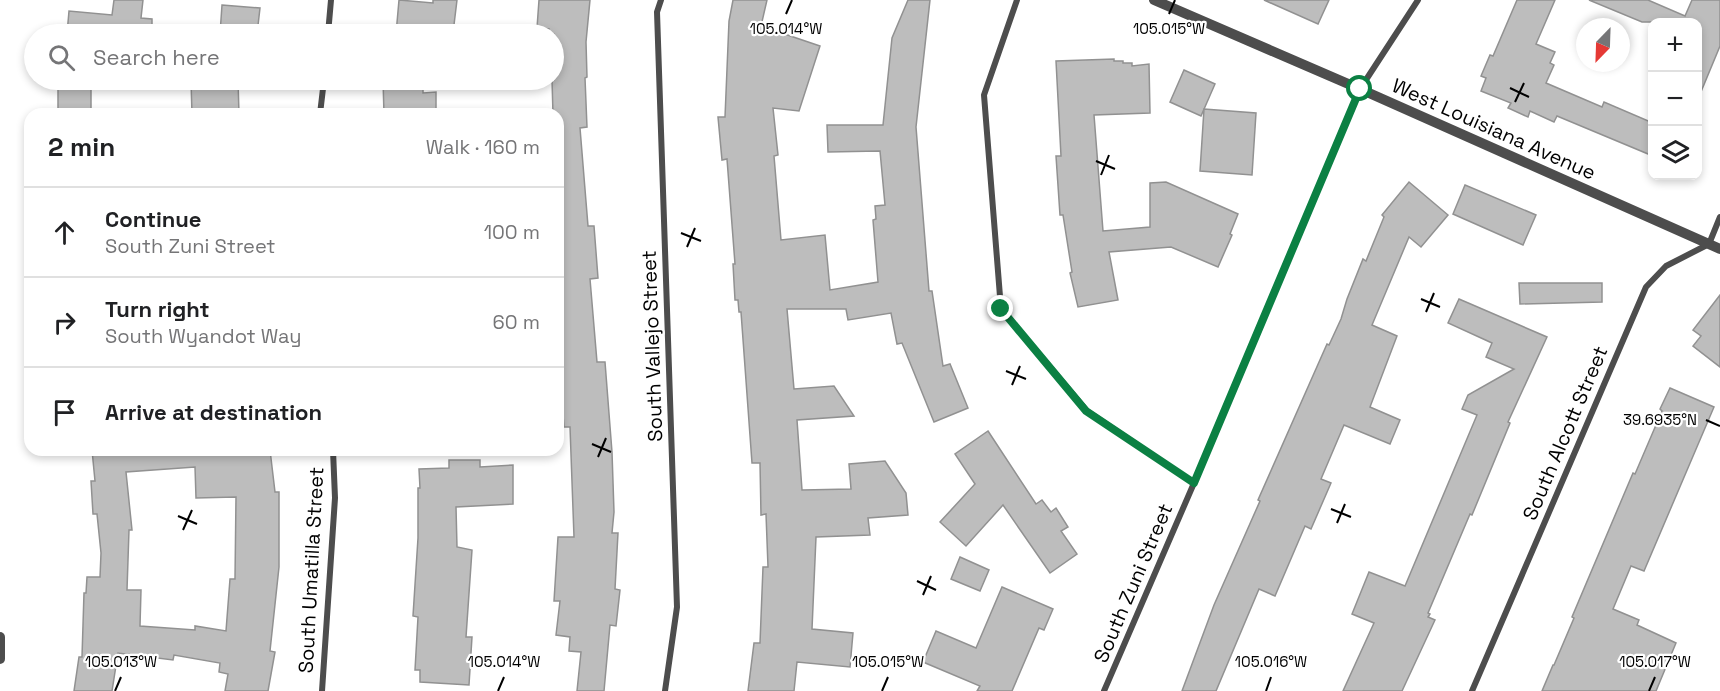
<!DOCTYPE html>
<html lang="en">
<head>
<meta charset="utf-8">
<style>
  body { margin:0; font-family:"Space Grotesk",sans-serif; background:#f2f2f2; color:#202124 }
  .controls { position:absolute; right:18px; top:18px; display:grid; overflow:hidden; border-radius:12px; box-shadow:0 3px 9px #0003 }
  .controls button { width:54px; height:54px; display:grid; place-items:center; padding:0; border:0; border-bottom:2px solid #e0e0e0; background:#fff; color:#202124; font:30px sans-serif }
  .compass { position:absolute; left:1576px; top:18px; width:54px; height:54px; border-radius:50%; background:#fff; box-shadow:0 3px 9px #0003; rotate:203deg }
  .stop { position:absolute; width:18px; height:18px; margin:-14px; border:4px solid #0b8043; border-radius:50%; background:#fff }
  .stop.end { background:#0b8043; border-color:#fff; box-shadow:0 2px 6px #0008 }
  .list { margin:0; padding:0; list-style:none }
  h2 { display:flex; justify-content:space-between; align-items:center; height:78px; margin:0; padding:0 24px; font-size:26px }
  h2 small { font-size:20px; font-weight:400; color:#757577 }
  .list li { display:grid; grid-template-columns:39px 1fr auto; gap:18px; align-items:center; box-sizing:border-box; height:90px; padding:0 24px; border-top:2px solid #e0e0e0 }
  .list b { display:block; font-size:22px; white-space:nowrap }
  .list p { margin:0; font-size:20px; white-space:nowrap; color:#757577 }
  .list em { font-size:20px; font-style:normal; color:#757577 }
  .icon { flex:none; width:33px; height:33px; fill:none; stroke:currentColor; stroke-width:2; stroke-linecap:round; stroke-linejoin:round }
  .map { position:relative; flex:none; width:1720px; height:691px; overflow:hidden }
  .search { position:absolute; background:#fff; box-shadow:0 3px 9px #0003; left:24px; top:24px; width:540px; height:66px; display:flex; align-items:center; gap:15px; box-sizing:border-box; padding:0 21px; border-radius:33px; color:#757577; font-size:22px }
  .panel { position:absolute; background:#fff; box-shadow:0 3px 9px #0003; left:24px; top:108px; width:540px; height:348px; border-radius:18px }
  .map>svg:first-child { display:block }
  .building { fill:#bdbdbd; stroke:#919191; stroke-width:1.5; fill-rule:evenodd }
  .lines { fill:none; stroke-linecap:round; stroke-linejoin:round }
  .minor { stroke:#4d4d4d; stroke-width:6 }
  .tertiary { stroke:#4d4d4d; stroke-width:10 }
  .route { stroke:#0b8043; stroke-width:8 }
  .ticks { fill:none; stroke:#000; stroke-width:2 }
  .labels { text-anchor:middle; stroke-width:4.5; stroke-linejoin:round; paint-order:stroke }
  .street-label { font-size:20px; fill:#000; stroke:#fff }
  .ticks-label { font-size:15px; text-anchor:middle; fill:#000; stroke:#fff; stroke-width:4.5; stroke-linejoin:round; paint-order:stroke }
</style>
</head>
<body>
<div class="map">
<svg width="1720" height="691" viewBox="0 0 1720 691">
  <rect width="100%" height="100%" fill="#fff"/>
  <g class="building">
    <polygon points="114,0 143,0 141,18 152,19 152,34 67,34 69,11 112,15"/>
    <polygon points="399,0 433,3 433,0 457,0 453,33 439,31 439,34 396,34"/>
    <polygon points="539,0 590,0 586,42 587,77 585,78 587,127 580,128 588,226 594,226 598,278 590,279 597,362 605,362 612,452 614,512 612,533 618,533 615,589 620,590 616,626 610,625 604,691 577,691 581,652 569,651 570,637 556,635 560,601 554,601 558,537 574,537 570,427 564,427 558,357 558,290 561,290 558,253 558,114 553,114 552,80 554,80 554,34 548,34 549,29 537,28"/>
    <polygon points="733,0 767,0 761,26 820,46 799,111 773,108 778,155 774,156 781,240 825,235 830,290 878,282 873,220 876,219 875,206 885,205 880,151 828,152 827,125 883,125 892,38 908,0 930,0 916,127 929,291 932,291 943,366 950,364 968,408 934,422 902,343 897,344 891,313 848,320 846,309 787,309 794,389 834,386 854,416 797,420 802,490 851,489 849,464 885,461 906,493 908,515 868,518 870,535 816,537 812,629 853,633 850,667 797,662 794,691 748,691 754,643 760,643 763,567 768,567 766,514 761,515 760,463 752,463 741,312 739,312 738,300 735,300 733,264 735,264 727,159 722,160 718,117 725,117 729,21"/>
    <polygon points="1264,0 1329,0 1318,24"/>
    <polygon points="1517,0 1555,0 1536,44 1555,52 1550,63 1554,65 1546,83 1602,107 1604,102 1653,123 1653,156 1557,116 1554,122 1530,111 1528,117 1508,108 1511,103 1481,91 1486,78 1481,76 1490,55 1493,56"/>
    <polygon points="1589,0 1648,0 1685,16 1692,0 1720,0 1720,46 1698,99 1698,22 1642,22"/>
    <polygon points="222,5 260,8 257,34 220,34"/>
    <polygon points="1114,59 1114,61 1123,61 1123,63 1132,63 1132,66 1149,64 1150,113 1094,115 1103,231 1150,227 1150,183 1166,182 1238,214 1230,234 1232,235 1218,267 1171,247 1109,252 1118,300 1078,307 1070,273 1072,272 1063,215 1060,215 1056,156 1061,156 1056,61"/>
    <polygon points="1184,70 1215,84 1201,116 1170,102"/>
    <polygon points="238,80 239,114 192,114 191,81"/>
    <polygon points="383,80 423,80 423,93 436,92 436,114 384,114"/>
    <rect x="58" y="88" width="33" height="26"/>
    <polygon points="1204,109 1256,113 1252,175 1200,171"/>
    <polygon points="1409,182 1448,215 1421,247 1409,237 1372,325 1397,336 1370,407 1400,420 1390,444 1344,425 1321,479 1331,483 1311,529 1305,526 1275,596 1259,589 1216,691 1182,691 1214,605 1260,501 1258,500 1327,344 1329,345 1341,319 1347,299 1363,259 1366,261 1384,217 1382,215"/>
    <polygon points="1465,185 1536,215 1523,245 1453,214"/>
    <polygon points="1519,283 1602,283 1602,302 1520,304"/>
    <polygon points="1720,295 1720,367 1693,346 1701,336 1693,330"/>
    <polygon points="1459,299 1547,337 1508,422 1510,423 1472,515 1470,514 1428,613 1430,614 1428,617 1435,620 1402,691 1343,691 1374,623 1352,614 1369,572 1405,586 1477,415 1462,409 1468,395 1514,369 1486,357 1492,343 1448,323"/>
    <polygon points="1670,388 1714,407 1644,571 1631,566 1613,609 1639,620 1637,625 1676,643 1656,691 1542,691 1553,665 1554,665 1574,618 1572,617 1633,473 1635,474 1662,411 1660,409"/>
    <polygon points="988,431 1036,504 1042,500 1051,512 1056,508 1068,527 1061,531 1077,554 1050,573 1003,505 966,546 940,522 975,484 955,454"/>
    <path d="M92,450H270L275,492H279V567L270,651L275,652L268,691H225L228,674L219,672L220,663L174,655L173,660L118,653L112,691H74L79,657H82L84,593H86L87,577H100L101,553L97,514H93L91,481H95ZM195,467L196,498L236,497L235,579H230L226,631L195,626V630L140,626L141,590H127L129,530H132L126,472Z"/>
    <polygon points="449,460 480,460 480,467 513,465 513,504 456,507 457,547 472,550 466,637 472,637 469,685 420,682 420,670 415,670 418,617 413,616 418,538 418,488 420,488 419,469 449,468"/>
    <polygon points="960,557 989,570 980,591 951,579"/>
    <polygon points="1002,587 1053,609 1044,630 1039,628 1012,691 977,691 980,686 923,662 936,631 976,648"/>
  </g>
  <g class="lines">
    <g class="minor">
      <polyline points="661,0 657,12 677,607 665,691"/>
      <polyline points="1017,0 984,95 1001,309 1087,411 1194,483"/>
      <polyline points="328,34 331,0"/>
      <polyline points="320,114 324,80"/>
      <polyline points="322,691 335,498 333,450"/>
      <polyline points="1104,691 1194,483 1360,89 1418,0"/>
      <polyline points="1472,691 1646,287 1666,266 1709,244 1720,217"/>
    </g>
    <g class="tertiary">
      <polyline points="1154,0 1360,89 1720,249"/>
      <polyline points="0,637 0,659"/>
    </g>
  </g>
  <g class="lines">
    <polyline class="route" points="1001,309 1086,411 1194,483 1360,89"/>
  </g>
  <path class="ticks" d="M786,14L792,0M1169,14L1175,0M1510,88L1529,97M1515,102L1524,83M1096,161L1115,169M1101,175L1109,155M681,233L701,241M687,247L695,228M1421,299L1440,307M1426,312L1434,293M1006,371L1026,379M1012,385L1020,366M1706,420L1720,426M592,444L611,452M598,457L606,438M1331,509L1351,517M178,516L197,524M1337,523L1345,504M183,530L192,510M917,581L936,590M923,595L931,576M115,691L121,677M498,691L504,677M882,691L888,677M1266,691L1271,677M1649,691L1655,677"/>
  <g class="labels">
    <g class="street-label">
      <text transform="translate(1494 129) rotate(24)" y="7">West Louisiana Avenue</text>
      <text transform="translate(652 346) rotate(-92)" y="7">South Vallejo Street</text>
      <text transform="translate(1565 433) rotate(-67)" y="7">South Alcott Street</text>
      <text transform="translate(311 570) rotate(-87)" y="7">South Umatilla Street</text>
      <text transform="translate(1133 583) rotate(-67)" y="7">South Zuni Street</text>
    </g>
  </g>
  <g class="ticks-label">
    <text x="786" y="34">105.014°W</text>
    <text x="1169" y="34">105.015°W</text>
    <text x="1660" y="425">39.6935°N</text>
    <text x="121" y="667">105.013°W</text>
    <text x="504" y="667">105.014°W</text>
    <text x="888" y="667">105.015°W</text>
    <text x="1271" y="667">105.016°W</text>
    <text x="1655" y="667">105.017°W</text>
  </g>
</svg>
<div class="controls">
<button>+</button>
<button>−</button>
<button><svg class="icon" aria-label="layers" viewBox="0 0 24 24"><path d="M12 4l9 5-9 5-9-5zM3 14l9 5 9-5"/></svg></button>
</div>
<svg class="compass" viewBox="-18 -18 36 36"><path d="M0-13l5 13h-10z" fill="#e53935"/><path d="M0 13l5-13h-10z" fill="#757577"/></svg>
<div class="stop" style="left:1360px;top:89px"></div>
<div class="stop end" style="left:1001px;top:309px"></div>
<div class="search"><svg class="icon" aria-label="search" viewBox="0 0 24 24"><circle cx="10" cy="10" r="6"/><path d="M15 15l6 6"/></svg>Search here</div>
<section class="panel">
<h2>2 min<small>Walk · 160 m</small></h2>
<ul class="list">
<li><svg class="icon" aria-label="ahead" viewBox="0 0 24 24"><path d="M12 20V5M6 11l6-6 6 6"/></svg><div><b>Continue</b><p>South Zuni Street</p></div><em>100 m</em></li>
<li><svg class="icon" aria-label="right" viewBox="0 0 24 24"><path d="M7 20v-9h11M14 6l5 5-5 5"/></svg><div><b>Turn right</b><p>South Wyandot Way</p></div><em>60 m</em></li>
<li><svg class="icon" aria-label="arrive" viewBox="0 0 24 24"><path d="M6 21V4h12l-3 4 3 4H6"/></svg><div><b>Arrive at destination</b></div></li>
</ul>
</section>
</div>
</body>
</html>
